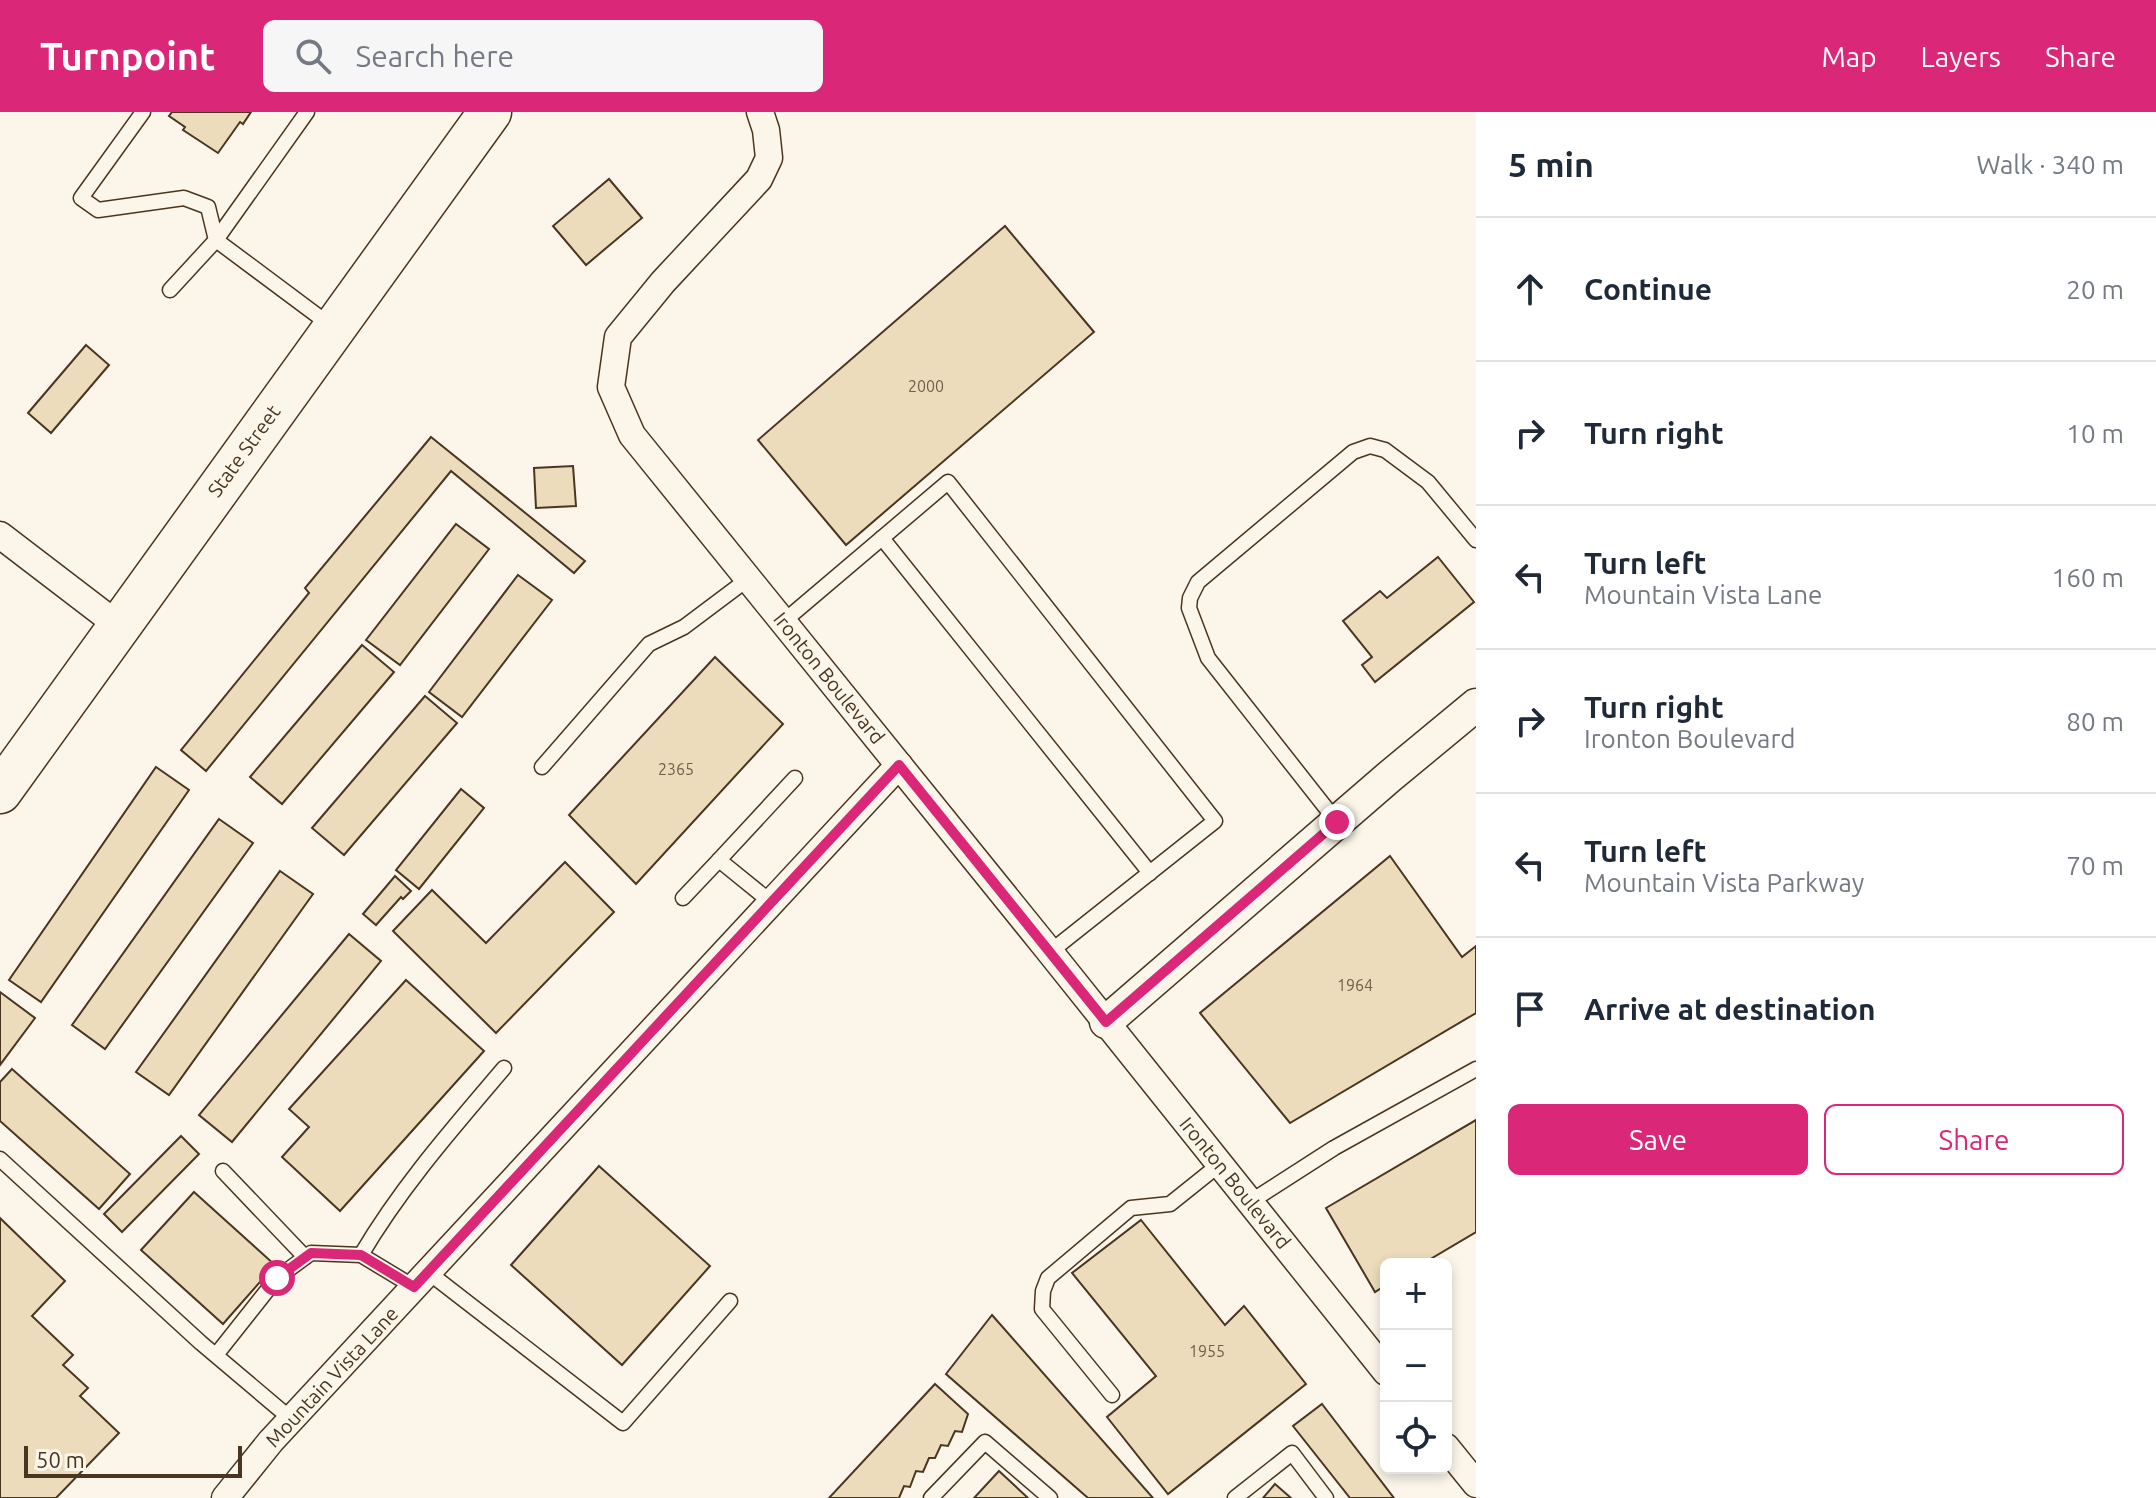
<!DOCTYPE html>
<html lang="en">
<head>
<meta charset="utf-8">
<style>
  body { margin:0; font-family:Ubuntu,sans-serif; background:#f6f6f7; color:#1f2937 }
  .controls { position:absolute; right:24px; bottom:24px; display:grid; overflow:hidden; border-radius:12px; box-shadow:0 4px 12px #0003 }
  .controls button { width:72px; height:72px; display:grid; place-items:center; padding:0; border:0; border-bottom:2px solid #e0e1e3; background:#fff; color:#1f2937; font:40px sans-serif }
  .scale { position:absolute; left:24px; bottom:20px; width:218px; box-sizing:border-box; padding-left:8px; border:4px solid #4a3520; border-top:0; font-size:22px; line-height:28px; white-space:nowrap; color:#4a3520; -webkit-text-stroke:6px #fbf6e9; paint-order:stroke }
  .stop { position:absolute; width:24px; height:24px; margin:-18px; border:6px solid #db2777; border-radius:50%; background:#fff }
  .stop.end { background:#db2777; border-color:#fff; box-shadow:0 2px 8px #0008 }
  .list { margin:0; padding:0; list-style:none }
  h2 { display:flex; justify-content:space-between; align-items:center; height:104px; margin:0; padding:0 32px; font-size:34px }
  h2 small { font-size:26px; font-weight:400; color:#747a83 }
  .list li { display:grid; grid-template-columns:52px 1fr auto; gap:24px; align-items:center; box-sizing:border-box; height:144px; padding:0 32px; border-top:2px solid #e0e1e3 }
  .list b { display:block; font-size:30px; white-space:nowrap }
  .list p { margin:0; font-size:26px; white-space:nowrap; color:#747a83 }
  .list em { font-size:26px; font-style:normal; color:#747a83 }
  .actions { display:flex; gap:16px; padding:24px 32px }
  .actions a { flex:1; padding:18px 0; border:2px solid #db2777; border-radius:12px; text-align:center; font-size:28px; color:#db2777 }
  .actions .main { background:#db2777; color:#fff }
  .icon { flex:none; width:44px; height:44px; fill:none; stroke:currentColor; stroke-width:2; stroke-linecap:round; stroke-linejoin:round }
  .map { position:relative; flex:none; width:1476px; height:1386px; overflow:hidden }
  header { display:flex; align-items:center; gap:48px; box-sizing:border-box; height:112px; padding:0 40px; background:#db2777; color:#fff }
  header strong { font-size:38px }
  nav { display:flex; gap:44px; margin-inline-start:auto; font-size:28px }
  .search { width:560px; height:72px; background:#f6f6f7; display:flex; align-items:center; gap:20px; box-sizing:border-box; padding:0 28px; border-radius:12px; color:#747a83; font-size:30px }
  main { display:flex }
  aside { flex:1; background:#fff }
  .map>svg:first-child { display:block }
  .building { fill:#ecdcbc; stroke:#4a3520; stroke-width:2 }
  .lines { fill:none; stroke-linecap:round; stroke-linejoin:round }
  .service-casing { stroke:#4a3520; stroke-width:17 }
  .minor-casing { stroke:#4a3520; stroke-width:29 }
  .tertiary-casing { stroke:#4a3520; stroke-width:35 }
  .primary-casing { stroke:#4a3520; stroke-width:45 }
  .service { stroke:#fbf6e9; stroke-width:14 }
  .minor { stroke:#fbf6e9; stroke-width:26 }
  .tertiary { stroke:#fbf6e9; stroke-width:32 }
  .primary { stroke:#fbf6e9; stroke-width:42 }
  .route { stroke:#db2777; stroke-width:10 }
  .labels { text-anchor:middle; stroke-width:6; stroke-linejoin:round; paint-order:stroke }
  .number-label { font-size:16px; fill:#725f47 }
  .street-label { font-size:20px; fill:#4a3520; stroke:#fbf6e9 }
</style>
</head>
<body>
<header>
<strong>Turnpoint</strong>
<div class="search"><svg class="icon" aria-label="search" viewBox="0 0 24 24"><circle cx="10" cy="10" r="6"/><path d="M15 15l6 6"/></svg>Search here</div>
<nav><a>Map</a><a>Layers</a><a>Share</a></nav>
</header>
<main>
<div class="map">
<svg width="1476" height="1386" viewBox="0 0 1476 1386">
  <rect width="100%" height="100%" fill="#fbf6e9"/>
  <g class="building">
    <polygon points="172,0 251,0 243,12 240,10 218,41 183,18 185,15 169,4"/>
    <polygon points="609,67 642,106 586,153 553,114"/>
    <polygon points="1005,114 1094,220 846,433 758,328"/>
    <polygon points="86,233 109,253 51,321 28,301"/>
    <polygon points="431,325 585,449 574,461 451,359 206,659 181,638 309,481 305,476"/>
    <polygon points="573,354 576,394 536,396 534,356"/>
    <polygon points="456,412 489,437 400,553 366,528"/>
    <polygon points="1438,445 1474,490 1375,570 1362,553 1372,545 1343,509 1380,479 1387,486"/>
    <polygon points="518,463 552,488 462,605 429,580"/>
    <polygon points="362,533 394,560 282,692 250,665"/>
    <polygon points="715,545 783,612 636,772 569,703"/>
    <polygon points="425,584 457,611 344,743 312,716"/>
    <polygon points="156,655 189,678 41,890 9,868"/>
    <polygon points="461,677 484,696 419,777 396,758"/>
    <polygon points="219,707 253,731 105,937 72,913"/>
    <polygon points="1390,744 1462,845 1476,834 1476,901 1290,1011 1200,901"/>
    <polygon points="565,750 614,800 496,921 393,819 432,778 486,831"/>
    <polygon points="280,759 313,782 169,983 136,960"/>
    <polygon points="395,764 411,779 403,787 401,785 376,813 363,802"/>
    <polygon points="349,822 381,849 232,1030 199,1003"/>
    <polygon points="406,868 484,939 340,1099 282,1045 309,1015 289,997"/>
    <polygon points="0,880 35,906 0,953"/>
    <polygon points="12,957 130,1062 99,1097 0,1009 0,970"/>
    <polygon points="1476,1008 1476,1120 1422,1152 1386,1152 1386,1173 1375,1180 1326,1096"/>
    <polygon points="181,1024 199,1042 122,1120 104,1102"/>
    <polygon points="599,1054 710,1154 622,1253 511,1153"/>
    <polygon points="194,1080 275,1153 223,1212 141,1138"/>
    <polygon points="0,1106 65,1169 32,1204 73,1243 63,1253 88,1276 80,1284 119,1321 56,1386 0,1386"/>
    <polygon points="1141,1108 1225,1213 1244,1194 1306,1272 1168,1382 1107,1305 1156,1264 1072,1161"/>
    <polygon points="992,1203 1153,1386 1088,1386 946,1262"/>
    <polygon points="935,1272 968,1302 962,1320 955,1319 948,1334 941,1333 935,1346 929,1346 923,1360 916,1359 910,1375 904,1374 899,1386 829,1386"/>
    <polygon points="1322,1292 1394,1386 1350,1386 1293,1314"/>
    <polygon points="999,1359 1028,1386 974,1386"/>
    <polygon points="1275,1372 1291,1386 1263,1386"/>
  </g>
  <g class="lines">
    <defs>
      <g id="service">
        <polyline points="143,0 81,86 98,98 184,86 208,95 216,128 330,213"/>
        <polyline points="170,178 216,128 307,0"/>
        <polyline points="882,426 1150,761"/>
        <polyline points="783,510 948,370 1215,709 1050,840"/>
        <polyline points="542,655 649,532 684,515 748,467"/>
        <polyline points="1337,710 1208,546 1189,496 1190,486 1198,470 1353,340 1370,334 1385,338 1428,370 1476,428"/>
        <polyline points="683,786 719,748"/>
        <polyline points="772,791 719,748 795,666"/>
        <polyline points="0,1047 201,1231 291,1307"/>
        <polyline points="223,1059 305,1145"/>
        <polyline points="1250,1090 1334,1036 1476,957"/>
        <path d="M361,1143C401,1075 453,1016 504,956"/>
        <polyline points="428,1160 623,1311 730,1189"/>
        <polyline points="216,1243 277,1166 311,1141 361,1143 414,1175"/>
        <polyline points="1112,1283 1042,1197 1043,1179 1048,1166 1131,1096 1170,1092 1220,1052"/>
        <polyline points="931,1386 985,1330 1050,1386"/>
        <polyline points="1235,1386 1292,1341 1326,1386"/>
      </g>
      <g id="minor">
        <polyline points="760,0 766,18 769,46 759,67 663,170 618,225 611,275 632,323 1050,840 1386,1260"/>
        <polyline points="0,423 119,514"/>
        <polyline points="1446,1335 1476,1372"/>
        <polyline points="225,1386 271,1329 899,653"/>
      </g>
      <polyline id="tertiary" points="1106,910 1389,665 1476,593"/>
      <polyline id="primary" points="0,680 490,0"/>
    </defs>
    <use href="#service" class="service-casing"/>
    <use href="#minor" class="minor-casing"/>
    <use href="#tertiary" class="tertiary-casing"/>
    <use href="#primary" class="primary-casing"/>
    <use href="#service" class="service"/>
    <use href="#minor" class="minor"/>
    <use href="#tertiary" class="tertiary"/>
    <use href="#primary" class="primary"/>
  </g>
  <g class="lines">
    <polyline class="route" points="277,1166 311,1141 361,1143 414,1175 899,653 1106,910 1337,710"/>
  </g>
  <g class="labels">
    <g class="number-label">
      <text x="926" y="280">2000</text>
      <text x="676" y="663">2365</text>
      <text x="1355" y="879">1964</text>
      <text x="1207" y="1245">1955</text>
    </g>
    <g class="street-label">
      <text transform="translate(244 339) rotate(-54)" y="7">State Street</text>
      <text transform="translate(829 566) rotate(51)" y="7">Ironton Boulevard</text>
      <text transform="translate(1235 1071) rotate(51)" y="7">Ironton Boulevard</text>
      <text transform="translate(332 1265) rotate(-47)" y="7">Mountain Vista Lane</text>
    </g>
  </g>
</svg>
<div class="controls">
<button>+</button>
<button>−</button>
<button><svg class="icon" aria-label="locate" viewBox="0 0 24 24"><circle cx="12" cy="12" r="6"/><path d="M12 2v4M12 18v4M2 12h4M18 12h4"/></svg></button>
</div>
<div class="scale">50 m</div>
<div class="stop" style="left:277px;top:1166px"></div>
<div class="stop end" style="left:1337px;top:710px"></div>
</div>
<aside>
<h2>5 min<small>Walk · 340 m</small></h2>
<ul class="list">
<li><svg class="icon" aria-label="ahead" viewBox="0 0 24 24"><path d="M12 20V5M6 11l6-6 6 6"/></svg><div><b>Continue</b></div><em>20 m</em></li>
<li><svg class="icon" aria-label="right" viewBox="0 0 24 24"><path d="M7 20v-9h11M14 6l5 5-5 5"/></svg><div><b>Turn right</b></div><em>10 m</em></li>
<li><svg class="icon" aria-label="left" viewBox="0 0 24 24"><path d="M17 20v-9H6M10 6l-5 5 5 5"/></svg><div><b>Turn left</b><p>Mountain Vista Lane</p></div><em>160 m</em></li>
<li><svg class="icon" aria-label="right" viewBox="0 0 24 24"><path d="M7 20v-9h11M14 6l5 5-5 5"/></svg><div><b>Turn right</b><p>Ironton Boulevard</p></div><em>80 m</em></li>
<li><svg class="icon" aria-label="left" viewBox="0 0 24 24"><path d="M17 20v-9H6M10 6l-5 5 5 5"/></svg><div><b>Turn left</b><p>Mountain Vista Parkway</p></div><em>70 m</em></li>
<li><svg class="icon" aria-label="arrive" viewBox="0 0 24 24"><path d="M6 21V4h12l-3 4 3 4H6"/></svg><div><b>Arrive at destination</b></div></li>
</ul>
<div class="actions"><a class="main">Save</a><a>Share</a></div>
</aside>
</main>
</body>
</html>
